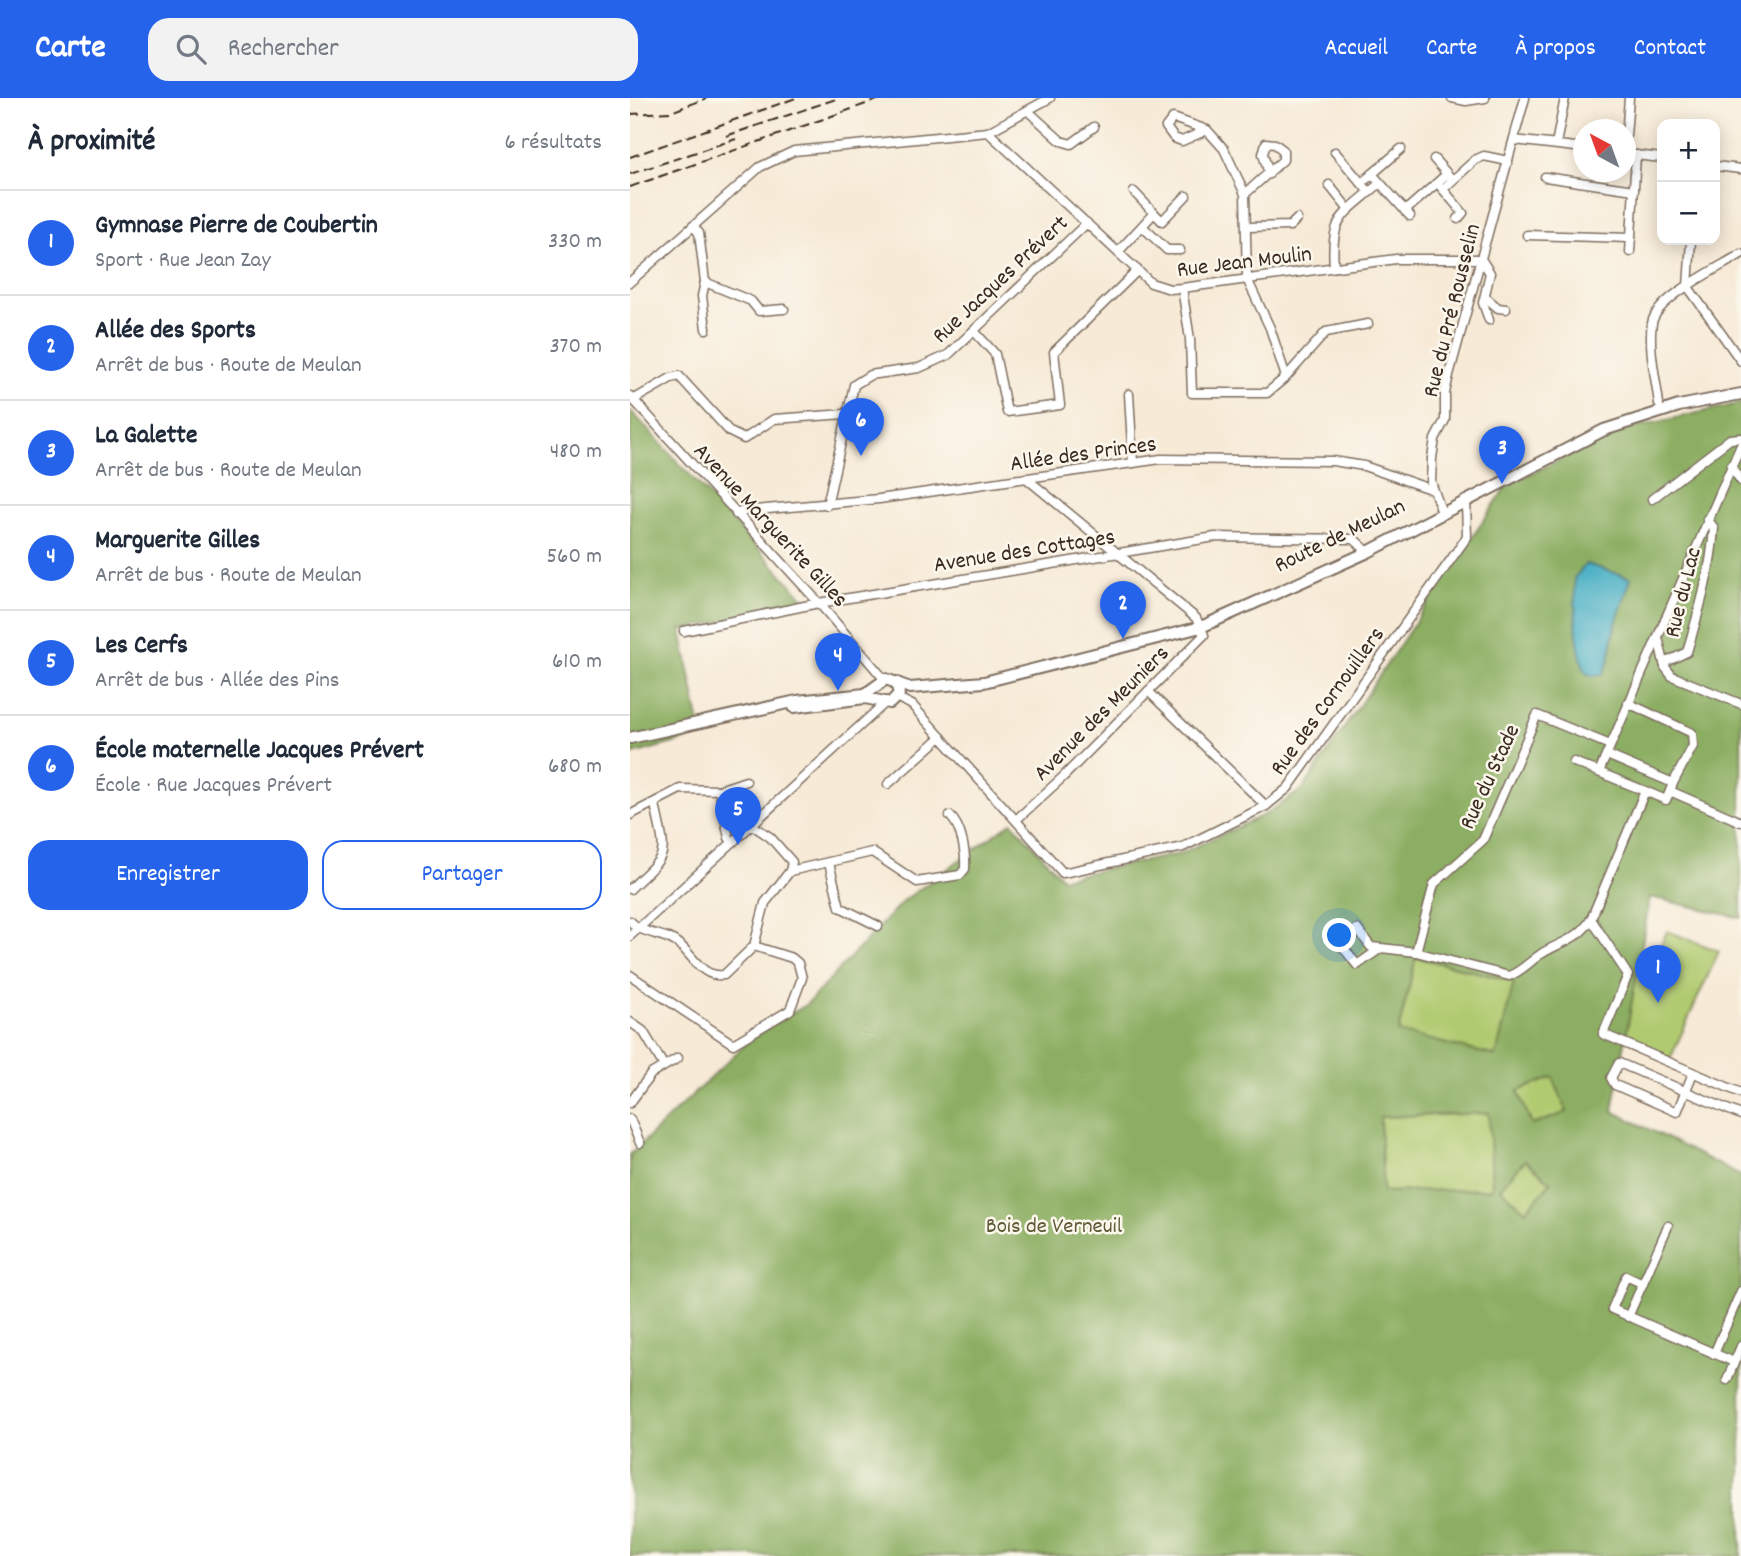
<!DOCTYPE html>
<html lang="fr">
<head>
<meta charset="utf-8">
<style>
  body { margin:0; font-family:Dekko,sans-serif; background:#f2f2f3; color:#1f2937 }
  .controls { position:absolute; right:21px; top:21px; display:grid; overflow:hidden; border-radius:14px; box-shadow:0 4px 18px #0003 }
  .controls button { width:63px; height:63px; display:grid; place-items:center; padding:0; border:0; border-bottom:2px solid #e0e1e3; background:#fff; color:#1f2937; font:35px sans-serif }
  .compass { position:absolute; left:943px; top:21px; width:63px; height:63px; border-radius:50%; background:#fff; box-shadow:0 4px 18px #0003; rotate:319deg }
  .you { position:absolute; left:710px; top:838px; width:24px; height:24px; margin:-18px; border:5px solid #fff; border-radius:50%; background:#1a73e8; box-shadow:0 0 0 10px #1a73e833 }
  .badge { display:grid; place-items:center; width:46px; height:46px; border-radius:50%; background:#2563eb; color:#fff; font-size:23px; font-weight:700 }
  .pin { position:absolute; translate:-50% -58px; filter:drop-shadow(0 2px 4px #0008) }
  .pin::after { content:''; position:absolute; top:37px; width:24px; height:21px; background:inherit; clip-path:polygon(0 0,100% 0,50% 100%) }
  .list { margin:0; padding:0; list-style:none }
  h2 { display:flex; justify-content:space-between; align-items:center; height:91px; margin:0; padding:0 28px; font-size:30px }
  h2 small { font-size:23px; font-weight:400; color:#747a83 }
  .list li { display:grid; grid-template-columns:46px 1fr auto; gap:21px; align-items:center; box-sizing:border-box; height:105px; padding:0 28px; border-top:2px solid #e0e1e3 }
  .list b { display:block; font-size:26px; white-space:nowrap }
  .list p { margin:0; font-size:23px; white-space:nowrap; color:#747a83 }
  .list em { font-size:23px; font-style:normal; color:#747a83 }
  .actions { display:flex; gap:14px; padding:21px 28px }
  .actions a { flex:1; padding:16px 0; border:2px solid #2563eb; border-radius:21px; text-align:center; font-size:24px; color:#2563eb }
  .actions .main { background:#2563eb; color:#fff }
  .icon { flex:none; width:38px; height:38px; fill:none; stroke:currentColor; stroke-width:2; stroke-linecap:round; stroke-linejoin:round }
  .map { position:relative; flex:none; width:1111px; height:1458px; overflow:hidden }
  header { display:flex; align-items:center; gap:42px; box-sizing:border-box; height:98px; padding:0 35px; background:#2563eb; color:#fff }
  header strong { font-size:33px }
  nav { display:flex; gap:38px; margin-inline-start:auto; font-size:24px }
  .search { width:490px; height:63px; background:#f2f2f3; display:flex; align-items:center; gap:18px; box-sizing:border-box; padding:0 24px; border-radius:21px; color:#747a83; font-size:26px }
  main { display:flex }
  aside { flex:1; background:#fff }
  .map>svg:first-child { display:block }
  .green { fill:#b0ca70; stroke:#767a47; stroke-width:2 }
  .forest { fill:#8cae62; stroke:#646c40; stroke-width:2; fill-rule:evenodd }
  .water { fill:#46afc5; stroke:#406c72; stroke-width:2 }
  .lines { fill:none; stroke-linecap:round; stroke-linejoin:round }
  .minor-casing { stroke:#7d6d5f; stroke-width:11 }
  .secondary-casing { stroke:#7d6d5f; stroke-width:14 }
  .minor { stroke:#fff; stroke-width:8 }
  .secondary { stroke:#fff; stroke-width:10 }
  .rail { stroke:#3b2a1e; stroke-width:2; stroke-dasharray:10 5; stroke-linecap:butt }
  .labels { text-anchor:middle; stroke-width:5; stroke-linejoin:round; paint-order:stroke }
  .street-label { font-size:23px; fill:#3b2a1e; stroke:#fbf7ec }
  .park-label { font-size:23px; fill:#5e5a37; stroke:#fbf7ec }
</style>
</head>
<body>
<header>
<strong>Carte</strong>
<div class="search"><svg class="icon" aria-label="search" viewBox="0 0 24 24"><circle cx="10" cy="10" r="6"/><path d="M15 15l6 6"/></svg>Rechercher</div>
<nav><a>Accueil</a><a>Carte</a><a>À propos</a><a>Contact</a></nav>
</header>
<main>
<aside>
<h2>À proximité<small>6 résultats</small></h2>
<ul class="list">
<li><span class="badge">1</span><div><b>Gymnase Pierre de Coubertin</b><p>Sport · Rue Jean Zay</p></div><em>330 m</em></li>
<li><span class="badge">2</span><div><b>Allée des Sports</b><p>Arrêt de bus · Route de Meulan</p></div><em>370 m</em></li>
<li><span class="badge">3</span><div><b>La Galette</b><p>Arrêt de bus · Route de Meulan</p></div><em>480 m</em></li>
<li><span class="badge">4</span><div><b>Marguerite Gilles</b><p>Arrêt de bus · Route de Meulan</p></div><em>560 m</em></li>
<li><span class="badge">5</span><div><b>Les Cerfs</b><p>Arrêt de bus · Allée des Pins</p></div><em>610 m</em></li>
<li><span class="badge">6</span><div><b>École maternelle Jacques Prévert</b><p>École · Rue Jacques Prévert</p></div><em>680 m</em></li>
</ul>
<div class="actions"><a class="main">Enregistrer</a><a>Partager</a></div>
</aside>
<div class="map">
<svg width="1111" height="1458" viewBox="0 0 1111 1458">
  <rect width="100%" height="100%" fill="#fbf7ec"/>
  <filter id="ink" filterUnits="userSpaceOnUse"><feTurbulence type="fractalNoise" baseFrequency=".0143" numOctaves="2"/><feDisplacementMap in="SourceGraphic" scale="14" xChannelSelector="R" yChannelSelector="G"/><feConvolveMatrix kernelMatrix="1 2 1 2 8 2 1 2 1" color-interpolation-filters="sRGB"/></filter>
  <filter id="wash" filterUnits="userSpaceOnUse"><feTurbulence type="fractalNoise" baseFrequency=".00686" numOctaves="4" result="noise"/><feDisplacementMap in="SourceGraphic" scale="28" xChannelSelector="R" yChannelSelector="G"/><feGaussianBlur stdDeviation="1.57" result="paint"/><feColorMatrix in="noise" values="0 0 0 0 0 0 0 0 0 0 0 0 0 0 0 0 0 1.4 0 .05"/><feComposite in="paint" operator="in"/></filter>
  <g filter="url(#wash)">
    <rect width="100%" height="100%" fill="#f7ead7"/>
    <g class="green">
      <polygon points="1037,833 1089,853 1040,961 981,933 1004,873 1017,878"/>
      <polygon points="786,859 885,884 866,958 768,934"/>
      <polygon points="923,979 937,1014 902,1028 888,993"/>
      <polygon points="860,1015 862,1091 753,1094 749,1019"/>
      <polygon points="895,1062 921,1084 896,1113 870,1090"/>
    </g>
    <g class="forest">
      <path d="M1111,305V820L1020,799L983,1013L1111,1078V1458H0V1057L124,938L176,907L272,804L382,724L432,780L549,756L634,717L673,691L878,386L993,332ZM956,466L1001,480L985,528L979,563ZM786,859L884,883L866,958L768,934ZM923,979L937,1014L902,1027L888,993ZM859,1015L862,1091L753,1094L750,1019ZM895,1062L921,1084L896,1113L870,1090Z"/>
      <polygon points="0,312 178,505 51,532 72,637 0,657"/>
    </g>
    <path class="water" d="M956,466L1001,480L985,528L979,562L973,576L962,578L956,575C944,546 946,510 944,480Z"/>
  </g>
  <g filter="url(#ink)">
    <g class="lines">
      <defs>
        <g id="minor">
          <polyline points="822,0 836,3 855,0"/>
          <polyline points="398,13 431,43 441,46 464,29"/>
          <polyline points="358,34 521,185 540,191 552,190 766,161 851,161 860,175 853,205 859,222"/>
          <polyline points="996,38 999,0"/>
          <polyline points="884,42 954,50"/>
          <polyline points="926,46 935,0"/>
          <polyline points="705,54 739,94"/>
          <polyline points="996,56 1032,60"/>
          <polyline points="804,61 819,78"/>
          <polyline points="1085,68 1111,71"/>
          <polyline points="742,76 780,118"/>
          <polyline points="915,79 1004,92"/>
          <polyline points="732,85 771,51"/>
          <polyline points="699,87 719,112"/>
          <polyline points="811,89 833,115 828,121"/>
          <polyline points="813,91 845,62 854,58 878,63"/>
          <polyline points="615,96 653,62 653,52 645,46 636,45 633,56 639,76"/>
          <polyline points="775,113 817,76"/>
          <polyline points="524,115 532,123 556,98"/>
          <polyline points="63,128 69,135 75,184 121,203 129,213 154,211"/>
          <polyline points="512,128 537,152 550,152"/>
          <polyline points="618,129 660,128 667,121"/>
          <polyline points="897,137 1001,140"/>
          <polyline points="1061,142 1058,189 1111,263"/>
          <polyline points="488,154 524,115 504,94"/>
          <polyline points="1000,154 1006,57"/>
          <path d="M704,169C700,117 713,118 750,85"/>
          <polyline points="0,184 130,69 164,53 358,34 420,0"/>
          <polyline points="75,184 72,198 76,231"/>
          <polyline points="552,190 560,241 562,295 637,295 656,279 640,230 617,181 615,96 594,51 577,32 543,20 536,29 544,40 552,43 577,32"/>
          <polyline points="855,199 868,210 876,211"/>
          <polyline points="344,233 365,256 377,314 430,307 424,254 508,172"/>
          <polyline points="656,279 696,234 738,226"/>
          <polyline points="499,296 503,365"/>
          <polyline points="0,298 189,505 254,581"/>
          <polyline points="3,302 41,280 49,278 100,334 114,341 144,321 216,316"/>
          <path d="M1029,306C1026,281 1018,250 1022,225C1027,199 1089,170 1111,156"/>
          <polyline points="1101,368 1111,383"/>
          <polyline points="1022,401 1100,341 1111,340"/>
          <polyline points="197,407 224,287 240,277 289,270 318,257 457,125"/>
          <polyline points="812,415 801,384 802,360 805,341 815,322 815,295 819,277 895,0"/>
          <polyline points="106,416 114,413 249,401 531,361 703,363 734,368 803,392"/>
          <polyline points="54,533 189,505 585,439 724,441 738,454"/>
          <polyline points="1028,539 1035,569 1042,578 1111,606"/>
          <path d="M1034,565L1057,554C1069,513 1081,473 1084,430L1077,421"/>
          <polyline points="518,593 636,708"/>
          <polyline points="268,600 282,607 433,775 553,749 636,708 658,690 837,439 836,402"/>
          <polyline points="998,605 1062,635 1063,648 1043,685"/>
          <polyline points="977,657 1043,685 1040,693 1111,724"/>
          <polyline points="969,674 1111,347"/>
          <polyline points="258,686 311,639"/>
          <polyline points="89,692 99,740 103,744"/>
          <polyline points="1015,693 1036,702 1040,693"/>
          <polyline points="0,717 50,691 89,692 116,683"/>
          <polyline points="386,722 433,679 574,537 566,520 396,380"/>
          <polyline points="199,765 210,809 248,828"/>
          <path d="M160,773L242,754L287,784L330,777L335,771C336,756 332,729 320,718"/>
          <path d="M0,791C41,752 36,761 25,706"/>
          <polyline points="961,821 998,877 973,936 1111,995"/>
          <path d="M0,823C14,838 35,834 50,847C64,859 72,880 94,877L124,848L135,805L160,773L162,764L140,739L122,727"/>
          <polyline points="0,838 255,605"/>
          <path d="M751,850L741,849L727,831L709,844L727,867L751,850L786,854L879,878C892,873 899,864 911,856C930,844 950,841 961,821L1015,693L944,664"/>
          <polyline points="786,854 804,786 853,742 907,617 980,647"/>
          <polyline points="0,877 103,946 160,912 172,880 168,865 162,860 124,848"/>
          <polyline points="0,924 13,933 34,968"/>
          <polyline points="1063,975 1047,1014 985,987 981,980 989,965 1111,1017"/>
          <polyline points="0,1005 21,976 48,960"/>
          <polyline points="0,1021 10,1045"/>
          <polyline points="1013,1186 996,1178 982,1211 1104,1264"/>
          <polyline points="998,1219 1038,1128"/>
          <polyline points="1084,1256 1111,1193"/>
          <polyline points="1097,1282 1111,1248"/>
        </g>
        <g id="secondary">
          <polyline points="164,609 235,600 260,605 269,596 266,584"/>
          <polyline points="0,640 167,603 235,596 256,581 280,590 354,584 571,529 738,454 974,332 1049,308 1111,296"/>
        </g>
      </defs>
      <use href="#minor" class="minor-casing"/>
      <use href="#secondary" class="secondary-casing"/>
      <use href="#minor" class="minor"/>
      <use href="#secondary" class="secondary"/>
      <g class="rail">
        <polyline points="0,16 41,14 77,0"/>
        <polyline points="96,38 209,0"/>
        <polyline points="0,59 166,0"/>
        <polyline points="0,76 106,41"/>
        <polyline points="0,89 253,0"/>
      </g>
    </g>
  </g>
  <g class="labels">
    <g class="street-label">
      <text transform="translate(614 162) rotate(-7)" y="8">Rue Jean Moulin</text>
      <text transform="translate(369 180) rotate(-43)" y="8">Rue Jacques Prévert</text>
      <text transform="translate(820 212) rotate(-76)" y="8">Rue du Pré Rousselin</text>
      <text transform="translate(453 354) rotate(-8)" y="8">Allée des Princes</text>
      <text transform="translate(142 426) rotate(47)" y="8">Avenue Marguerite Gilles</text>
      <text transform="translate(709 436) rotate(-26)" y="8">Route de Meulan</text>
      <text transform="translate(394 451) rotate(-9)" y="8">Avenue des Cottages</text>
      <text transform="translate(1051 494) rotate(-76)" y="8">Rue du Lac</text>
      <text transform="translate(696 602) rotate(-54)" y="8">Rue des Cornouillers</text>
      <text transform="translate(470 614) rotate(-45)" y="8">Avenue des Meuniers</text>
      <text transform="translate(858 678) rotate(-65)" y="8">Rue du Stade</text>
    </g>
    <g class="park-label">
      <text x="424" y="1134">Bois de Verneuil</text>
    </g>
  </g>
</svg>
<div class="controls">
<button>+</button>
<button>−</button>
</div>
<svg class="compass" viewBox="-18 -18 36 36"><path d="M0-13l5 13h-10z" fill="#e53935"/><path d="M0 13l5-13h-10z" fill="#747a83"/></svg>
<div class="you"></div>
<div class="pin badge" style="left:1028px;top:905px">1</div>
<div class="pin badge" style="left:493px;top:541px">2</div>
<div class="pin badge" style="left:872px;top:386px">3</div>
<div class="pin badge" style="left:208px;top:593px">4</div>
<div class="pin badge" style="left:108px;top:747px">5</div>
<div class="pin badge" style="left:231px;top:358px">6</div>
</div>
</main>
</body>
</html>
